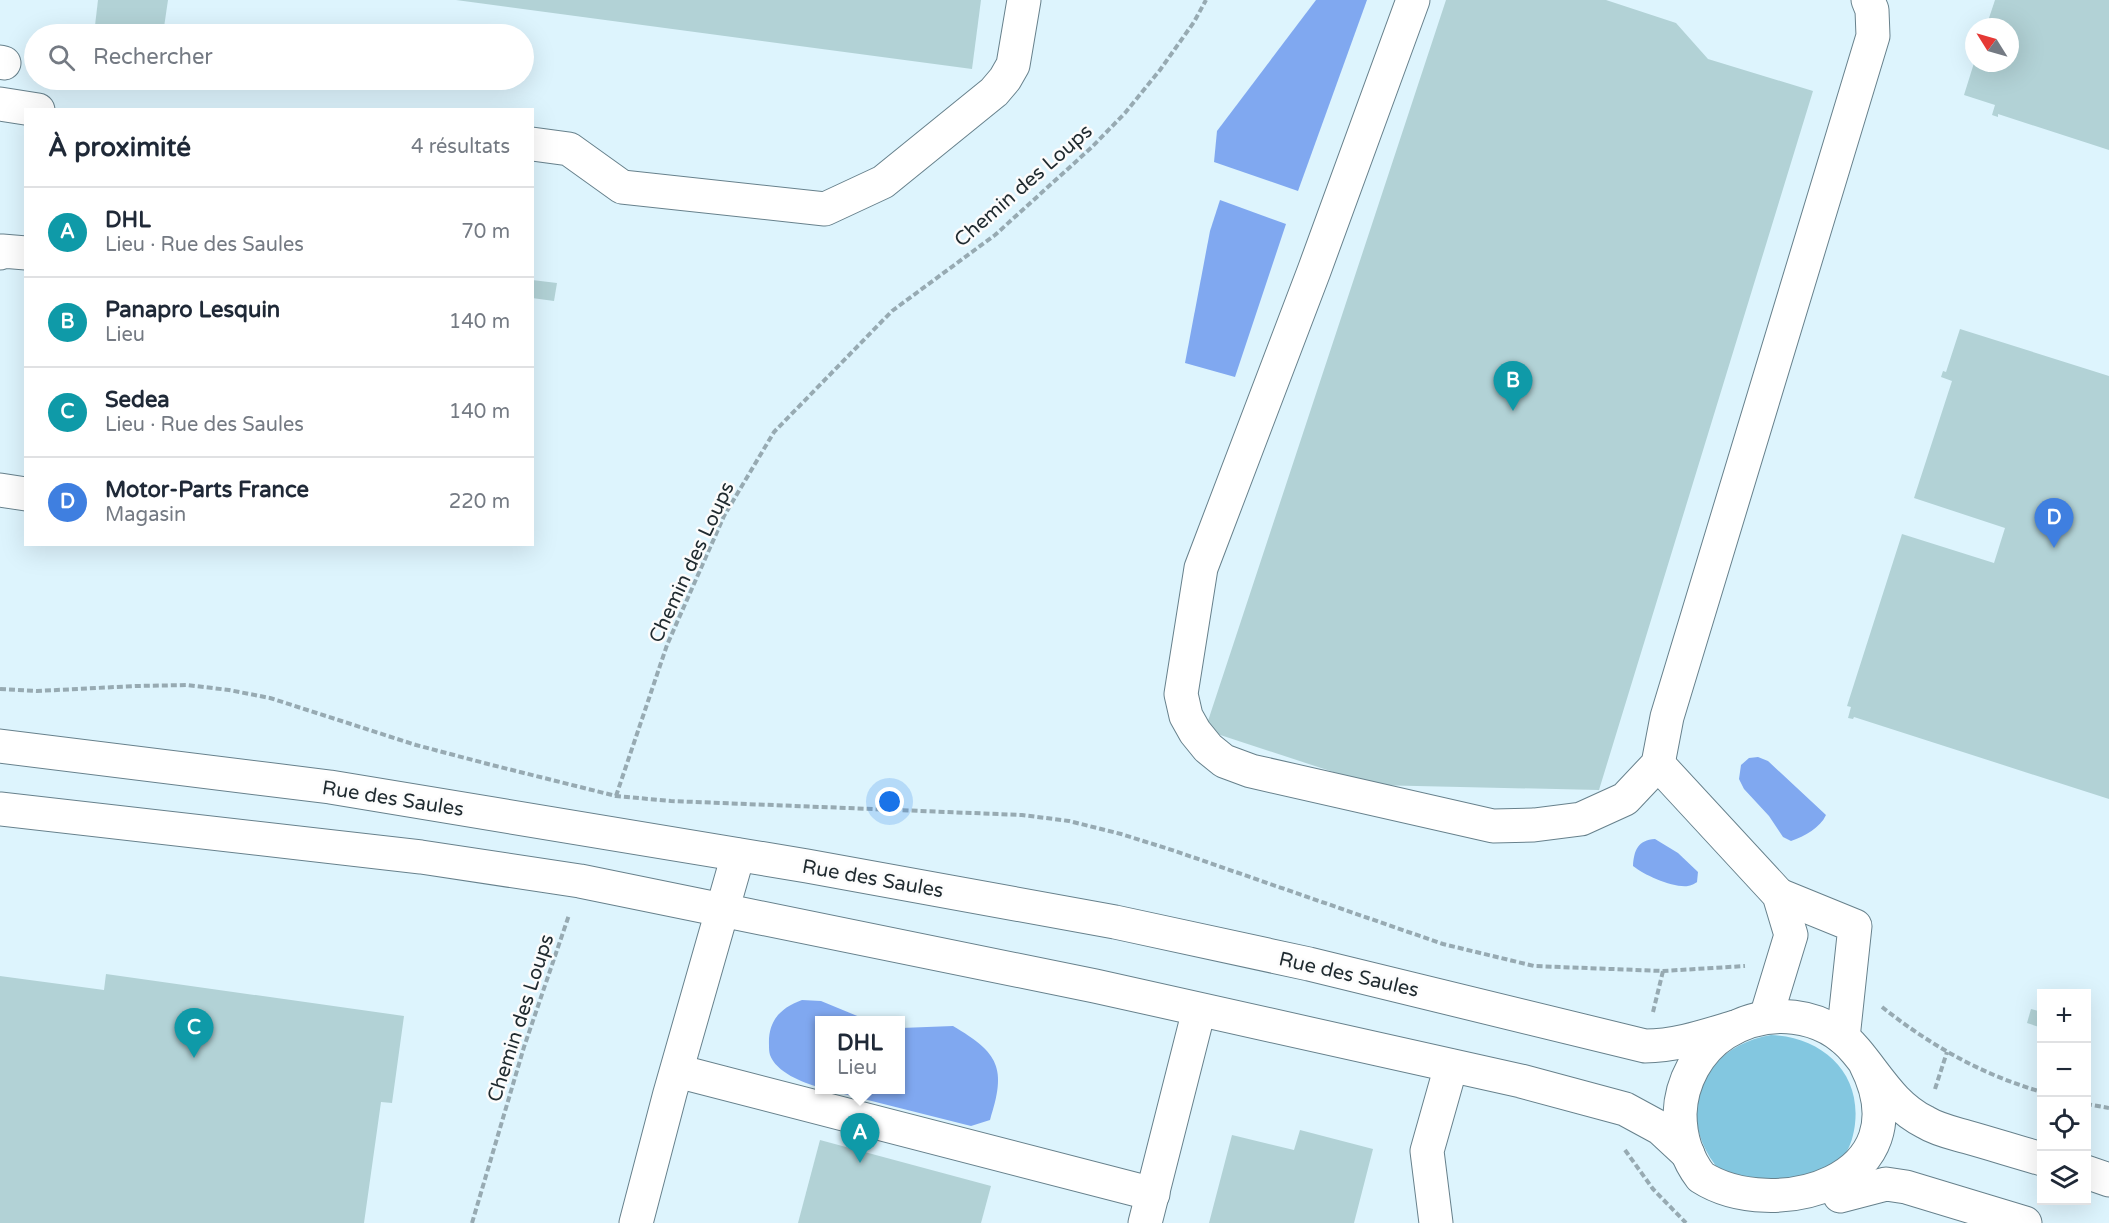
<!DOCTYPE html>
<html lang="fr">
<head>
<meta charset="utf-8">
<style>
  body { margin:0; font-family:"Varela Round",sans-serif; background:#f6f6f7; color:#1f2937 }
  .controls { position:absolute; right:18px; bottom:18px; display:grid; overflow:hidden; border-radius:0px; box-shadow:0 6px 24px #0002 }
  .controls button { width:54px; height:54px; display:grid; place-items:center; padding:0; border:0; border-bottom:2px solid #e0e1e3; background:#fff; color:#1f2937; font:30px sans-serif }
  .compass { position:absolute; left:1965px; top:18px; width:54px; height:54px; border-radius:50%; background:#fff; box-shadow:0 6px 24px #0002; rotate:307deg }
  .you { position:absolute; left:890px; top:802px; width:21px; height:21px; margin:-15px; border:4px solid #fff; border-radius:50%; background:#1a73e8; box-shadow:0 0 0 9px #1a73e833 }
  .badge { display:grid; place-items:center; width:39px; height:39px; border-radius:50%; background:#7c3aed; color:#fff; font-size:20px; font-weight:700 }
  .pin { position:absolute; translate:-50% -50px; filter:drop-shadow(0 2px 3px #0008) }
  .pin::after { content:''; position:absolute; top:32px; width:21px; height:18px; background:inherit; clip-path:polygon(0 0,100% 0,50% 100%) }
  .popup { position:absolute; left:815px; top:1016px; width:90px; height:78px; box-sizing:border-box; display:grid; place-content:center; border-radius:0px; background:#fff; filter:drop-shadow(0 2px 4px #0005); font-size:20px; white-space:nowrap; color:#747a83 }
  .popup b { font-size:22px; color:#1f2937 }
  .popup::after { content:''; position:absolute; left:50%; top:100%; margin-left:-12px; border:12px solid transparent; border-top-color:#fff }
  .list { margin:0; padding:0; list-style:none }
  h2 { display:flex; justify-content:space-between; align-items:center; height:78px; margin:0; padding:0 24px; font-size:26px }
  h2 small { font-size:20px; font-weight:400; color:#747a83 }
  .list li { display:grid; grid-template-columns:39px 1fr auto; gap:18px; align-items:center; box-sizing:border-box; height:90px; padding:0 24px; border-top:2px solid #e0e1e3 }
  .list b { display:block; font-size:22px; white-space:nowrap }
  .list p { margin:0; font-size:20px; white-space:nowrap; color:#747a83 }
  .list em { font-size:20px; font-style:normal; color:#747a83 }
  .icon { flex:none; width:33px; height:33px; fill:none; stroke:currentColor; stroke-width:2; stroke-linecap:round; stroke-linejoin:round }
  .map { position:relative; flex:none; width:2109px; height:1223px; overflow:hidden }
  .search { position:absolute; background:#fff; box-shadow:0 6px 24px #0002; left:24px; top:24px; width:510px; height:66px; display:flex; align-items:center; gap:15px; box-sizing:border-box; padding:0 21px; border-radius:33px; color:#747a83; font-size:22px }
  .panel { position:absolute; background:#fff; box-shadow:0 6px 24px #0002; left:24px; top:108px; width:510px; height:438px; border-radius:0px }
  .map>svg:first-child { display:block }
  .green { fill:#83c7e0 }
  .water { fill:#80a8f0 }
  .building { fill:#b2d2d6 }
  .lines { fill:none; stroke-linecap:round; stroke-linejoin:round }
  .minor-casing { stroke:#67818c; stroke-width:35 }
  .path { stroke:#97aab2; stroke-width:4; stroke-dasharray:6 3; stroke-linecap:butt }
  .minor { stroke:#fff; stroke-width:33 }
  .labels { text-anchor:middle; stroke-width:5; stroke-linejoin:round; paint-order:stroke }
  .street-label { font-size:20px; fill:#1f2a2f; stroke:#fcfcfc }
</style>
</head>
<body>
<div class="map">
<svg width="2109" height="1223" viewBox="0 0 2109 1223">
  <rect width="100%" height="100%" fill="#ddf4fd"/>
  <path class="green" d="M1771,1035C1821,1037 1861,1071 1855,1124C1854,1133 1851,1146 1845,1154C1835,1167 1819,1177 1807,1188L1721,1172C1672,1117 1700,1047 1771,1035Z"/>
  <g class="water">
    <polygon points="1316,0 1367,0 1298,191 1214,162 1217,131"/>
    <polygon points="1220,200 1286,224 1235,377 1185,363 1210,231"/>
    <path d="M1758,757L1768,761L1826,815C1820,828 1805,836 1791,841L1783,837L1769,816L1744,789L1739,779L1741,765L1749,758Z"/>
    <path d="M1655,839L1678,853L1698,872L1697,882C1696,883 1690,886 1688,886C1673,888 1644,875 1633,866C1634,850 1638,840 1655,839Z"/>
    <path d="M802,1000L821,1001L867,1020H820L819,1087C803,1083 776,1072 770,1055C769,1052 769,1048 769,1045C768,1021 780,1008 802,1000Z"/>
    <path d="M953,1026C999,1053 1007,1068 990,1120L971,1126L828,1090H900L901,1028Z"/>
  </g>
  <g class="building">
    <polygon points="98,0 168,0 163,34 94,34"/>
    <polygon points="456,0 981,0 972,69"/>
    <polygon points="1446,0 1606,0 1676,23 1708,59 1813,91 1599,790 1373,785 1205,730"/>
    <polygon points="1995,0 2109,0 2109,150 1998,114 1998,117 1992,115 1995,105 1964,95 1974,63 2010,63 2010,27 1986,27"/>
    <polygon points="532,280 557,283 554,301 532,298"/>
    <polygon points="1960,329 2109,376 2109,799 1854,717 1853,719 1848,718 1851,707 1847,706 1902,534 1994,563 2005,528 1914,498 1952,381 1941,377 1943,371 1946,372"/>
    <polygon points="106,974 404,1016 392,1103 381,1102 364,1223 0,1223 0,976 104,990"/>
    <polygon points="2031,1009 2042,1012 2042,1028 2027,1023"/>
    <polygon points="1300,1130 1373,1149 1354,1223 1209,1223 1232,1135 1294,1150"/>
    <polygon points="820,1140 991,1186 981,1223 798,1223"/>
  </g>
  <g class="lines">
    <defs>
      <g id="minor">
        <polyline points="1413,0 1314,271 1201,568 1181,694 1186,716 1195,732 1208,748 1224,761 1251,771 1493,826 1534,825 1581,819 1625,799 1658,764 1667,717 1873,36 1872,10 1868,0"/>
        <polyline points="0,62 4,63"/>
        <polyline points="0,104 38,110"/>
        <polyline points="532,144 569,149 622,187 825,209 883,182 994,92 1005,79 1013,65 1024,0"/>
        <polyline points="0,253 2,251 26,253"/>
        <polyline points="0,490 26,494"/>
        <path d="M0,746L330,787L807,866L1115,922L1309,964L1645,1046C1676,1046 1705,1036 1735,1027"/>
        <polyline points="1658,764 1779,895 1791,935 1766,1017"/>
        <polyline points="0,809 421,857 580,881 722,910 1095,986 1521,1081 1625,1109 1660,1128 1688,1154"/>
        <polyline points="1779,895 1855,926 1843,1038"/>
        <path d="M1865,1063C1926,1182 1773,1223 1701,1177C1687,1159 1680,1136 1680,1114C1681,1082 1698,1050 1725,1033C1767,1007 1823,1011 1856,1051C1878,1077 1893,1106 1925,1122C1938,1130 1953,1133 1967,1137C1992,1144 2017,1152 2042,1159"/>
        <polyline points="677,1071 1153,1194"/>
        <polyline points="2086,1172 2109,1180"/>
        <polyline points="1840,1196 1886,1184 1906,1187 2025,1223"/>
        <polyline points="636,1223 670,1093 738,855"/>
        <polyline points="1145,1223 1199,1010"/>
        <polyline points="1436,1223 1427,1151 1451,1066"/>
      </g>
    </defs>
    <use href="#minor" class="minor-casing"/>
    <g class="path">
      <polyline points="0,689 37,691 136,686 187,685 229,690 270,698 416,745 488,764 616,796 671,801 1022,815 1069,821 1121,834 1175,851 1443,944 1534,966 1663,971 1745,966"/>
      <polyline points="616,796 667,645 724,516 774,432 892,311 995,235 1092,147 1125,113 1160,70 1194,22 1206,0"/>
      <path d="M1882,1007C1930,1045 1982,1075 2042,1092"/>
      <polyline points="1653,1012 1663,971"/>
      <polyline points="1935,1089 1947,1052"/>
      <polyline points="2086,1104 2109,1108"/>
      <polyline points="1625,1150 1653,1189 1686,1223"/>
      <polyline points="472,1223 524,1047 569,915"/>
    </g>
    <use href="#minor" class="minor"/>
  </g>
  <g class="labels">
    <g class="street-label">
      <text transform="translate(1023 185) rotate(-41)" y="7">Chemin des Loups</text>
      <text transform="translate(691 562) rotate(-65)" y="7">Chemin des Loups</text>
      <text transform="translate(393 798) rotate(9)" y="7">Rue des Saules</text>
      <text transform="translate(873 878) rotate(10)" y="7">Rue des Saules</text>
      <text transform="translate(1349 974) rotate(13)" y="7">Rue des Saules</text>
      <text transform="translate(520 1018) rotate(-72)" y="7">Chemin des Loups</text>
    </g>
  </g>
</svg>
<div class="controls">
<button>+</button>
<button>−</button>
<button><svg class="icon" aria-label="locate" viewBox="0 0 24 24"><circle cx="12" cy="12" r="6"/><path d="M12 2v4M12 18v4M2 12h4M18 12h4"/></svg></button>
<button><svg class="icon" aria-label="layers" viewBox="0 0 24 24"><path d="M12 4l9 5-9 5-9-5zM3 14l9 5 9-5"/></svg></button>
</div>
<svg class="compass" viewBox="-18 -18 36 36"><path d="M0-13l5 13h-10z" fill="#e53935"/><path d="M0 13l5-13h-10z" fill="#747a83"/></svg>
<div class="you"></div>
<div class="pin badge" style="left:860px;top:1163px;background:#0f9aa8">A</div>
<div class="popup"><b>DHL</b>Lieu</div>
<div class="pin badge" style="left:1513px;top:411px;background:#0f9aa8">B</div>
<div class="pin badge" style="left:194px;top:1058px;background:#0f9aa8">C</div>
<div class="pin badge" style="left:2054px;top:548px;background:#3f7fe0">D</div>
<div class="search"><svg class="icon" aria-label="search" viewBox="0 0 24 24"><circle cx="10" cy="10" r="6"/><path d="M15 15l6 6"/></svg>Rechercher</div>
<section class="panel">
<h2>À proximité<small>4 résultats</small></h2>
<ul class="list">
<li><span class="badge" style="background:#0f9aa8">A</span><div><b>DHL</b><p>Lieu · Rue des Saules</p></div><em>70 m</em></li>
<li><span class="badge" style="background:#0f9aa8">B</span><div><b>Panapro Lesquin</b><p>Lieu</p></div><em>140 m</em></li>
<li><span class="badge" style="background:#0f9aa8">C</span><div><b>Sedea</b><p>Lieu · Rue des Saules</p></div><em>140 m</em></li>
<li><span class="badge" style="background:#3f7fe0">D</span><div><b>Motor-Parts France</b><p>Magasin</p></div><em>220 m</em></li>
</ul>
</section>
</div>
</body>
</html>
